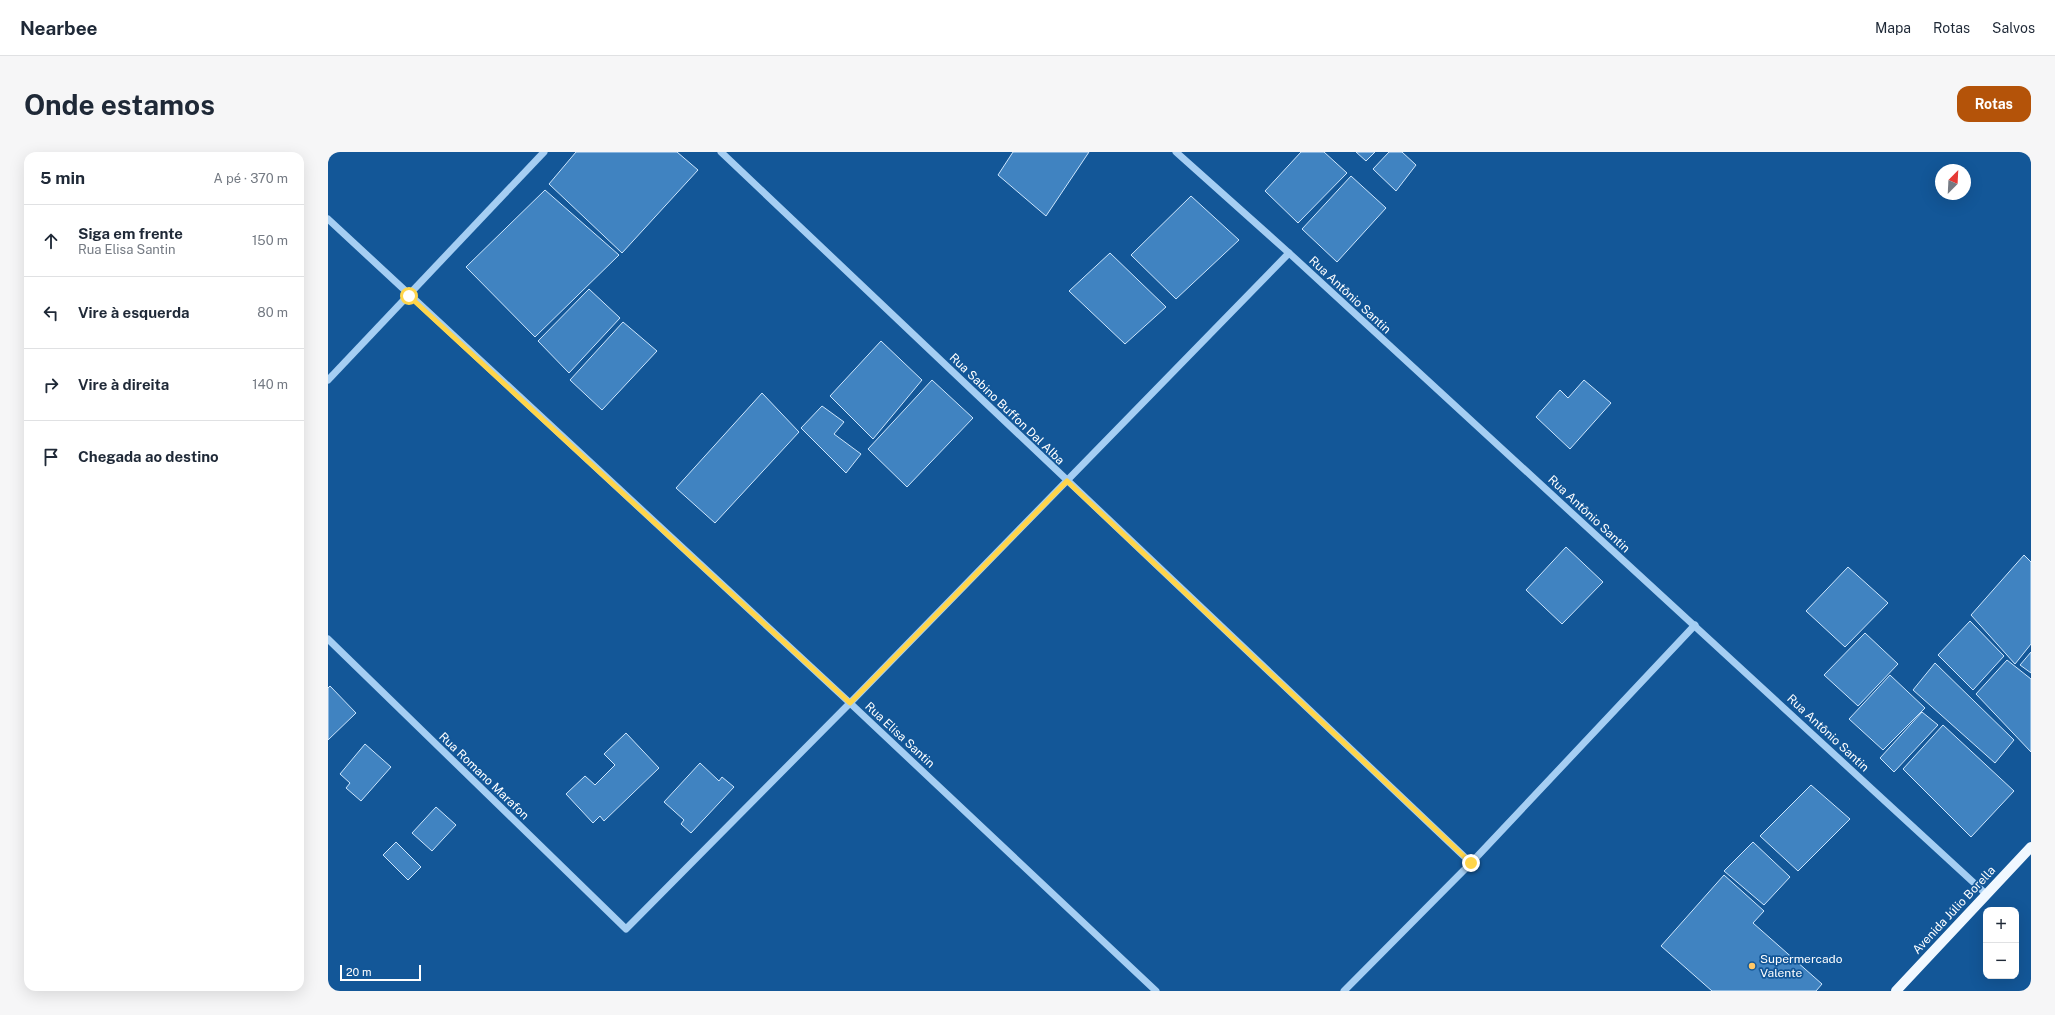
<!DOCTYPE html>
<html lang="pt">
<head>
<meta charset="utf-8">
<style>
  body { margin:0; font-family:"Public Sans",sans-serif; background:#f6f6f7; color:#1f2937 }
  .controls { position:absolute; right:12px; bottom:12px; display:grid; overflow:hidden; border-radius:8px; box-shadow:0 4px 16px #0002 }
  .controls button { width:36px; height:36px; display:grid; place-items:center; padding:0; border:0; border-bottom:1px solid #e0e1e3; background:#fff; color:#1f2937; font:20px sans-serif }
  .compass { position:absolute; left:1607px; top:12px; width:36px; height:36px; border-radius:50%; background:#fff; box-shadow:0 4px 16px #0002; rotate:24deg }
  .scale { position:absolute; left:12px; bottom:10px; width:81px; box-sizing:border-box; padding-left:4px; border:2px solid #fff; border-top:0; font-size:11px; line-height:14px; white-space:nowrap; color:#fff; -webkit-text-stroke:3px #135798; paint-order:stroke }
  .stop { position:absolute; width:12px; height:12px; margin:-9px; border:3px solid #ffd54a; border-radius:50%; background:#fff }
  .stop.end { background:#ffd54a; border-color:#fff; box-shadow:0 1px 4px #0008 }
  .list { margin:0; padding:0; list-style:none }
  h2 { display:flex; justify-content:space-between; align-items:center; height:52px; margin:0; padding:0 16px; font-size:17px }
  h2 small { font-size:13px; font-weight:400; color:#747a83 }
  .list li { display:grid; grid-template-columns:26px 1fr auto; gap:12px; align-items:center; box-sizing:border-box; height:72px; padding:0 16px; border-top:1px solid #e0e1e3 }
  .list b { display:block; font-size:15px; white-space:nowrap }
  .list p { margin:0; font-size:13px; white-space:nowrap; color:#747a83 }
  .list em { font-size:13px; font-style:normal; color:#747a83 }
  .icon { flex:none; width:22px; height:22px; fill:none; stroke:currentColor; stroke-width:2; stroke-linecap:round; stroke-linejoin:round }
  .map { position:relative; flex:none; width:1703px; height:839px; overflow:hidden; border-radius:12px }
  header { display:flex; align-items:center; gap:24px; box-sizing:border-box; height:56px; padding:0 20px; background:#fff; border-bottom:1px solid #e0e1e3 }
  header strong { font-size:19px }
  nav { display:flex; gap:22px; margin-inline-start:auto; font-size:14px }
  .intro { display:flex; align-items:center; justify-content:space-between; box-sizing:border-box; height:96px; padding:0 24px }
  h1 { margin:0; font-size:28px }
  .button { padding:10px 18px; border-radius:12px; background:#b45309; color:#fff; font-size:14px; font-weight:700 }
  main { display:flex; gap:24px; padding:0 24px }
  aside { flex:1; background:#fff; border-radius:12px; box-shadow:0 4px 16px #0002 }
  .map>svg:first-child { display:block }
  .building { fill:#4083c1; stroke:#cde6fd }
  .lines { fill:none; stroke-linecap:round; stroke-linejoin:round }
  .minor { stroke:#a5cef3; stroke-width:7 }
  .major { stroke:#f1f8ff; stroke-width:10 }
  .route { stroke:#ffd54a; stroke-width:5 }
  .poi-dot { fill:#ffc867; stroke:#135798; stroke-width:1.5 }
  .labels { text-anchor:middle; stroke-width:3.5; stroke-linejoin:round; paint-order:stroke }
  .street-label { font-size:12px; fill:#fff; stroke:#135798 }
  .poi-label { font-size:12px; fill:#fff; stroke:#135798; text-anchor:start }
</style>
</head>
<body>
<header>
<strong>Nearbee</strong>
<nav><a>Mapa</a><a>Rotas</a><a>Salvos</a></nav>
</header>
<div class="intro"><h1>Onde estamos</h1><a class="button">Rotas</a></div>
<main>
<aside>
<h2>5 min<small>A pé · 370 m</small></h2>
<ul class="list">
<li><svg class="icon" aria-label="ahead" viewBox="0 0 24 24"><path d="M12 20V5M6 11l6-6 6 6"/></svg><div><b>Siga em frente</b><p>Rua Elisa Santin</p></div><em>150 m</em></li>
<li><svg class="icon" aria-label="left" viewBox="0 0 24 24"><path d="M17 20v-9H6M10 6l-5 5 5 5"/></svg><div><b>Vire à esquerda</b></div><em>80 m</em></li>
<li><svg class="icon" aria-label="right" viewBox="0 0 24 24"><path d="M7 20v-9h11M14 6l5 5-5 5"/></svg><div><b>Vire à direita</b></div><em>140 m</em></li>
<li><svg class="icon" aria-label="arrive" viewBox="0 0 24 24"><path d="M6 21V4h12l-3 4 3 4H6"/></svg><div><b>Chegada ao destino</b></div></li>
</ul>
</aside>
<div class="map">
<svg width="1703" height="839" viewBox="0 0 1703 839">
  <rect width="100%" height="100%" fill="#135798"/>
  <g class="building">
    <polygon points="248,0 349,0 370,18 294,101 221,32"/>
    <polygon points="685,0 761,0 718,64 670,23"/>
    <polygon points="973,0 996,0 1019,21 970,71 937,39"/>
    <polygon points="1028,0 1047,0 1038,9"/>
    <polygon points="1061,0 1074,0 1088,13 1068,39 1045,17"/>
    <polygon points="1023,24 1058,56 1009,110 974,77"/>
    <polygon points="217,38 291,103 207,185 138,115"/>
    <polygon points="863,44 911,88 848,147 803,103"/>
    <polygon points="782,101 838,155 797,192 741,139"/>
    <polygon points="261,137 292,166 241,221 210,189"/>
    <polygon points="295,170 329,199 274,258 242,228"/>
    <polygon points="553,189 594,228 545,287 502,244"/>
    <polygon points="604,228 645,266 579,335 540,297"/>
    <polygon points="1256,228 1283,251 1242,297 1208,265 1232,238 1240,246"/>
    <polygon points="434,241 471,280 387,371 348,336"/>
    <polygon points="494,254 516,270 506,282 533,302 518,321 473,276"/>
    <polygon points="1238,395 1275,430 1234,472 1198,438"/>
    <polygon points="1696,403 1703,410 1703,492 1687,512 1643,463"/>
    <polygon points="1520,415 1560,451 1517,495 1478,459"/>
    <polygon points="1642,469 1676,504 1645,538 1610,503"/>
    <polygon points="1537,481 1570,512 1530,554 1496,523"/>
    <polygon points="1703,500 1703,521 1692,513"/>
    <polygon points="1679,508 1703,527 1703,600 1648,542"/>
    <polygon points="1607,511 1686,588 1667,611 1585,538"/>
    <polygon points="1562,523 1597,556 1555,598 1521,567"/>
    <polygon points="2,534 28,561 0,588 0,536"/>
    <polygon points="1594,560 1610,573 1566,620 1552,606"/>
    <polygon points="1615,573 1686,639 1643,685 1575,617"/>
    <polygon points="298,581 331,616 276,669 272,664 265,671 238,642 257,624 267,633 287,613 276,602"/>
    <polygon points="37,592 63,615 33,649 18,636 22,631 12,622"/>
    <polygon points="372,611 391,629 394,625 406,635 363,681 353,672 356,668 336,650"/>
    <polygon points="1483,633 1522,667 1470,719 1432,684"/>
    <polygon points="108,655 128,673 104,699 84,681"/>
    <polygon points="68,690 93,715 80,728 55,703"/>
    <polygon points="1425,690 1462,725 1436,753 1396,719"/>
    <polygon points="1396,723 1436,759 1425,771 1494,832 1488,839 1384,839 1333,794"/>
  </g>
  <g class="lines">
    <g class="minor">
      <polyline points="393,0 1143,711"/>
      <polyline points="848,0 961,101 1658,742"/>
      <polyline points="0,67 522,551 828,839"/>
      <polyline points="0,228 216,0"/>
      <polyline points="0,487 298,777 522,551 961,101"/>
      <polyline points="1016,839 1143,711 1367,473"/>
    </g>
    <polyline class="major" points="1568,839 1703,695"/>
  </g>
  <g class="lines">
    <polyline class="route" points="81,144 522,551 739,329 1143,711"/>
  </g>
  <circle class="poi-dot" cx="1424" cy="814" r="4"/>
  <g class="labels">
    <g class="street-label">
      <text transform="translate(1022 143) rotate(43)" y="4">Rua Antônio Santin</text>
      <text transform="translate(679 257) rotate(44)" y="4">Rua Sabino Buffon Dal Alba</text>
      <text transform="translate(1261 362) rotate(43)" y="4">Rua Antônio Santin</text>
      <text transform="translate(1500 581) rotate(43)" y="4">Rua Antônio Santin</text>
      <text transform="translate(572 583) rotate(43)" y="4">Rua Elisa Santin</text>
      <text transform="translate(156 624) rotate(44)" y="4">Rua Romano Marafon</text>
      <text transform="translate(1626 758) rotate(-47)" y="4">Avenida Júlio Borella</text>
    </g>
    <g class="poi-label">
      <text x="1432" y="811">Supermercado<tspan x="1432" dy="14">Valente</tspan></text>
    </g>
  </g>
</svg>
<div class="controls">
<button>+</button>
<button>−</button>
</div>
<svg class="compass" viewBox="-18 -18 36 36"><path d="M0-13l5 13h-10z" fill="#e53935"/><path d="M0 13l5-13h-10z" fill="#747a83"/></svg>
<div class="scale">20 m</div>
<div class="stop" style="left:81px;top:144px"></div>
<div class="stop end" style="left:1143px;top:711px"></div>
</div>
</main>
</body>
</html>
